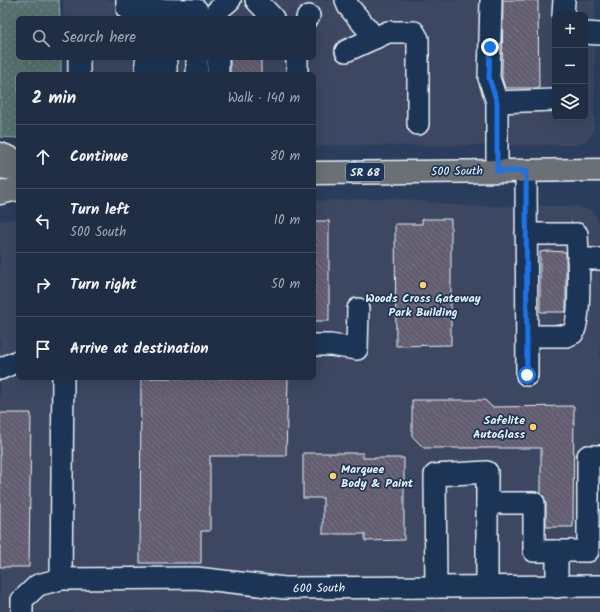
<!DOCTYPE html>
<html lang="en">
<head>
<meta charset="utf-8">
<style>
  body { margin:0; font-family:Kalam,sans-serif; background:#2d3a50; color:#f1f3f6 }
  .controls { position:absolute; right:12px; top:12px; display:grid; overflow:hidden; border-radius:6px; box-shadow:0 4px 16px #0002 }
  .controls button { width:36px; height:36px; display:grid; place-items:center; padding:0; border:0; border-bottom:1px solid #3d4a5e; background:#202e45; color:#f1f3f6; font:20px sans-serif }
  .stop { position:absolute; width:12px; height:12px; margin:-9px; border:3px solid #1a73e8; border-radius:50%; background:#fff }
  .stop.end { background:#1a73e8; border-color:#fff; box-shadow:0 1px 4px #0008 }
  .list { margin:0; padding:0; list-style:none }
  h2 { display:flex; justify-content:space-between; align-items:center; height:52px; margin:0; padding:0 16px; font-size:17px }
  h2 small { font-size:13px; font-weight:400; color:#a2a8b3 }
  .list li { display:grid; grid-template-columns:26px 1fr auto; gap:12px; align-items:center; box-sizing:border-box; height:64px; padding:0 16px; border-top:1px solid #3d4a5e }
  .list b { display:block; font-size:15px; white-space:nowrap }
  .list p { margin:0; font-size:13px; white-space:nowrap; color:#a2a8b3 }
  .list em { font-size:13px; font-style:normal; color:#a2a8b3 }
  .icon { flex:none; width:22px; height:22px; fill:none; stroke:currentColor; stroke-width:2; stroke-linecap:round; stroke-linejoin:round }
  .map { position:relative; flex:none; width:600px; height:612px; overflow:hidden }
  .search { position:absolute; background:#202e45; box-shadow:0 4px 16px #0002; left:16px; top:16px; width:300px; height:44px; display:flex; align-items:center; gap:10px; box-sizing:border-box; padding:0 14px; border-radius:6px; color:#a2a8b3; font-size:15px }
  .panel { position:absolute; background:#202e45; box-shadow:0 4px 16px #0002; left:16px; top:72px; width:300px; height:308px; border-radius:6px }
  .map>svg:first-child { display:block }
  .built { fill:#3c4762; fill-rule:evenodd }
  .grass { fill:url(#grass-dots); stroke:#9eb0b3 }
  .building { fill:url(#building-back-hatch); stroke:#e8f1f8 }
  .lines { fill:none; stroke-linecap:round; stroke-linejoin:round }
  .minor-casing { stroke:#e8f1f8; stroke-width:24 }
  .major-casing { stroke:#e8f1f8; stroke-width:25 }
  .highway-casing { stroke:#e8f1f8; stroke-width:25 }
  .minor { stroke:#1d3557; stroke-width:21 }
  .major { stroke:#6b6f75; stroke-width:22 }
  .highway { stroke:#6b6f75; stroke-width:22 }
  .route { stroke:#1a73e8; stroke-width:5 }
  .poi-dot { fill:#ffd166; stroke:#1d3557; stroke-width:1.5 }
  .labels { text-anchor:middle; stroke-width:3.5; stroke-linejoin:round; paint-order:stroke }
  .shield { fill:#1d3557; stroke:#abb9c8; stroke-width:1 }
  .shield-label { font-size:11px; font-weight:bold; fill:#e8f1f8 }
  .street-label { font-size:12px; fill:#e8f1f8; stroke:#1d3557 }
  .poi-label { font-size:12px; font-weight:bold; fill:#e8f1f8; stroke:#1d3557 }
</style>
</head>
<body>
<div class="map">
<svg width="600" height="612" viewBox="0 0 600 612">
  <defs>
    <pattern id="grass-dots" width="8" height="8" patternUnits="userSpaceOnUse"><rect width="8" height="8" fill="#54706e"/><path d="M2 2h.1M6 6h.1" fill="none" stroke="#6d8583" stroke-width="1.8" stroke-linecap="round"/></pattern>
    <pattern id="building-back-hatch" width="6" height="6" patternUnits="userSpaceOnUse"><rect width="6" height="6" fill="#625d70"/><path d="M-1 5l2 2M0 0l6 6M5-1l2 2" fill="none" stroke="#787585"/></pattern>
  </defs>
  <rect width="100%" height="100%" fill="#2b3d5c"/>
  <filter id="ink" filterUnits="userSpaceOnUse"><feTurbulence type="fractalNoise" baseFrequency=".025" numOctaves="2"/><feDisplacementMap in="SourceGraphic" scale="8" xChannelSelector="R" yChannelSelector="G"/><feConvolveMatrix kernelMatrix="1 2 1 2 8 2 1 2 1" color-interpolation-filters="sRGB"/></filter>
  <g filter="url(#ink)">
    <g class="built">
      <path d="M63,0H595L594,127L590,138L585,141L575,145L314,146V74H66L65,58H314V18H64ZM555,15H585V117H555Z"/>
      <polygon points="393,198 463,206 577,206 590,210 597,217 600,228 600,612 0,612 0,220 18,219 18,378 314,378 314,201"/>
    </g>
    <polygon class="grass" points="0,0 59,0 60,18 18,18 18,58 61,58 61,74 18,74 18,138 0,137"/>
    <g class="building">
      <polygon points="503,0 538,0 539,88 505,88 502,78"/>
      <rect x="230" y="58" width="31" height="16"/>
      <polygon points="422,219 451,219 451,345 396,346 395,224 422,224"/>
      <rect x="314" y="221" width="15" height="100"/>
      <polygon points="548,251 566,252 566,312 540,312 540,252"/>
      <polygon points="141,378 288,378 286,456 210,456 210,531 201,531 201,563 140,563"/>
      <polygon points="412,400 485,400 492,407 574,406 573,527 546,527 546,503 541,494 541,448 424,448 412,436"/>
      <polygon points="0,413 31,413 29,567 0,567"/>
      <polygon points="303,453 363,453 363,458 404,458 404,540 365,541 365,534 323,534 323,498 303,498"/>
    </g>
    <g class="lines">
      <defs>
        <g id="minor">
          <polyline points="127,0 127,9 197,10"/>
          <polyline points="256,0 273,18"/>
          <polyline points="346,0 348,6 375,38"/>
          <polyline points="491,0 489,78 497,102 497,171"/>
          <polyline points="563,15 564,0"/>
          <polyline points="217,18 217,11 230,0"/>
          <polyline points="307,18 309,16"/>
          <polyline points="585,33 600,34"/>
          <polyline points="346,51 388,32 414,32 418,39 418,124"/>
          <polyline points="160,58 166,63 166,74"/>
          <polyline points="218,58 218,74"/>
          <polyline points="79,74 79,58"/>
          <polyline points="146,74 146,62 151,58"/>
          <polyline points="197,74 197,58"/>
          <polyline points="297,74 297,58"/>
          <polyline points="497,102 555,100"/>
          <polyline points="526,171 527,375"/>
          <path d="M526,234H577C578,256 582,317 573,333L567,336H527"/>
          <polyline points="578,259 600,259"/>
          <polyline points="314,345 330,345 357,349 358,309"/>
          <polyline points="0,369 18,361"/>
          <polyline points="487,503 534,503 534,551 557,551"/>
          <polyline points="61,579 63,378"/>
          <polyline points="436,587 435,475 487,472 487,586"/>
          <polyline points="557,587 557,551 588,551 588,456 600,456"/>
          <polyline points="22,612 22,600 38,585 61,579 196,578 285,588 600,586"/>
        </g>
        <g id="major">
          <polyline points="0,167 18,170"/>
          <polyline points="314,173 600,170"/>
          <polyline points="0,193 18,189"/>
        </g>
        <polyline id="highway" points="0,154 18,161"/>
      </defs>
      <use href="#minor" class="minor-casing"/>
      <use href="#major" class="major-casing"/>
      <use href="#highway" class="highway-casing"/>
      <use href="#minor" class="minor"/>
      <use href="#major" class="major"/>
      <use href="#highway" class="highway"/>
    </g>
  </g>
  <g class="lines" filter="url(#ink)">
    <polyline class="route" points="490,47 489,78 497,102 497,171 526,171 527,375"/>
  </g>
  <g class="poi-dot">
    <circle cx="423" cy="285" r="4"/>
    <circle cx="533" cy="427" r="4"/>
    <circle cx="333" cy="476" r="4"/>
  </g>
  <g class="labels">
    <rect class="shield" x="346" y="163" width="38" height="18" rx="3"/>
    <g class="shield-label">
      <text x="365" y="176">SR 68</text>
    </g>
    <g class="street-label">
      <text transform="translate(457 171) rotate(-1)" y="4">500 South</text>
      <text transform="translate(319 588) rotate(-1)" y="4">600 South</text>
    </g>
    <g class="poi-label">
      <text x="423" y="302">Woods Cross Gateway<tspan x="423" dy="14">Park Building</tspan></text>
      <text x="525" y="424" text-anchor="end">Safelite<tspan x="525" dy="14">AutoGlass</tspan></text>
      <text x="341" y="473" text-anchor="start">Marquee<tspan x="341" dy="14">Body &amp; Paint</tspan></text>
    </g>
  </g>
</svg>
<div class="controls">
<button>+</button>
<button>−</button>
<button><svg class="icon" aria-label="layers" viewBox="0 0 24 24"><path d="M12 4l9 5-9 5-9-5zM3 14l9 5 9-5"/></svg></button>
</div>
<div class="stop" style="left:527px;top:375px"></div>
<div class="stop end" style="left:490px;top:47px"></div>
<div class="search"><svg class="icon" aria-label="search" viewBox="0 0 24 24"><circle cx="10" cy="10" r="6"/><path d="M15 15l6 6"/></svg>Search here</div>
<section class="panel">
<h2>2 min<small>Walk · 140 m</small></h2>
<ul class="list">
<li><svg class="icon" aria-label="ahead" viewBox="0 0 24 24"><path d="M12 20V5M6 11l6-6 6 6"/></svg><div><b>Continue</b></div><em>80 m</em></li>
<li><svg class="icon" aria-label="left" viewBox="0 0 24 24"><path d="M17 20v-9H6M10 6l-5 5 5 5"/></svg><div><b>Turn left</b><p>500 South</p></div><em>10 m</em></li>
<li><svg class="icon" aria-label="right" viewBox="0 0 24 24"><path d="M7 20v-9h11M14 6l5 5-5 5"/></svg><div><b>Turn right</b></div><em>50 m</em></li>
<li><svg class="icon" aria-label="arrive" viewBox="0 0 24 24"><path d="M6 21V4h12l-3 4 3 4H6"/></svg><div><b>Arrive at destination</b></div></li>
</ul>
</section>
</div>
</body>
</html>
